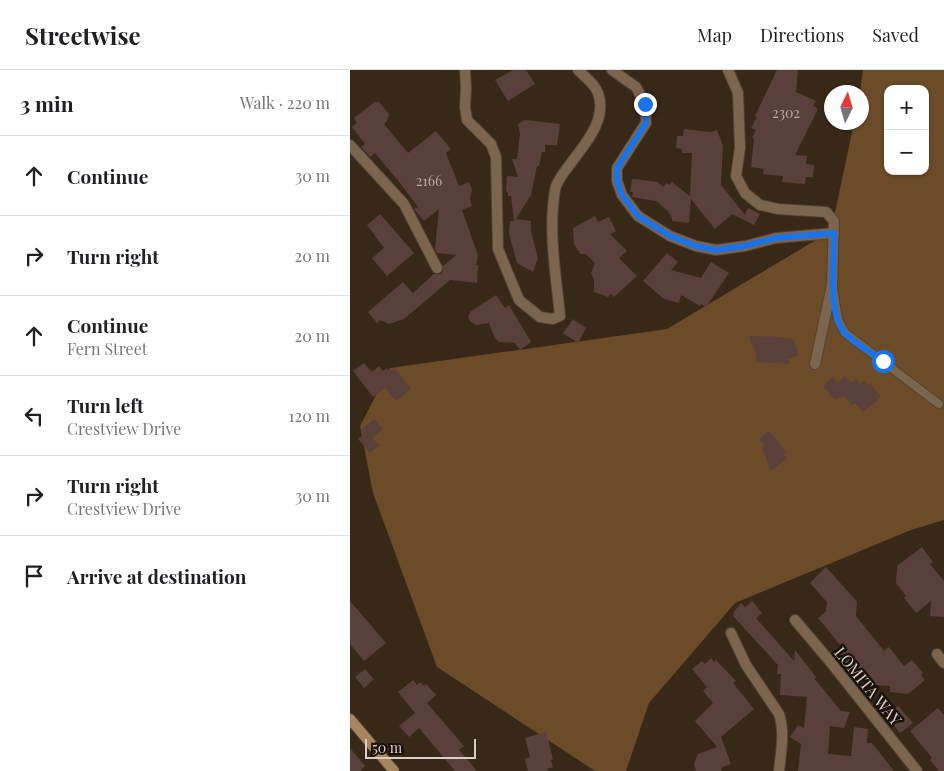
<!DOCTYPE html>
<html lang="en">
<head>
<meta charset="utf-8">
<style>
  body { margin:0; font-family:"Playfair Display",serif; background:#f6f6f6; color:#202124 }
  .controls { position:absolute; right:15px; top:15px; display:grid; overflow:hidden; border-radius:10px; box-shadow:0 1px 4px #0004 }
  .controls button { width:45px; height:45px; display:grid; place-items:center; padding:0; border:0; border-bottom:1px solid #e0e0e0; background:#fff; color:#202124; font:25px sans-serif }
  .compass { position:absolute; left:474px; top:15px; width:45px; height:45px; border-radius:50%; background:#fff; box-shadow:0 1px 4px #0004; rotate:5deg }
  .scale { position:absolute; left:15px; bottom:12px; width:111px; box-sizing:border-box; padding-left:5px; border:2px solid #dacfc5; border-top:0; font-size:14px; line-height:18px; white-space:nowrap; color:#dacfc5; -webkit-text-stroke:4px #1a130b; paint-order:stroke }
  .stop { position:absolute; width:15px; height:15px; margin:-11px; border:4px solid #1a73e8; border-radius:50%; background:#fff }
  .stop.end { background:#1a73e8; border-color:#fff; box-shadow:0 1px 5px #0008 }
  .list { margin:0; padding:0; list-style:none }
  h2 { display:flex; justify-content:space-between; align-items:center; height:65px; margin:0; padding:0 20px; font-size:21px }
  h2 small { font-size:16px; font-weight:400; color:#757577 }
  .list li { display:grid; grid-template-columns:32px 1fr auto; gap:15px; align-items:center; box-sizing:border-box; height:80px; padding:0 20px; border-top:1px solid #e0e0e0 }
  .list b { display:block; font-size:19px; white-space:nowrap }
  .list p { margin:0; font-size:16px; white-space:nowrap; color:#757577 }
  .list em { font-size:16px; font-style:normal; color:#757577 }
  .icon { flex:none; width:28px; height:28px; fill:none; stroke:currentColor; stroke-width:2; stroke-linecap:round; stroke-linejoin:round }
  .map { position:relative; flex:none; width:594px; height:701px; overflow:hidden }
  header { display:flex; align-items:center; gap:30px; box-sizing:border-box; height:70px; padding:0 25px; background:#fff; border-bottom:1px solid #e0e0e0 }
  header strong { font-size:24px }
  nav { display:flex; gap:28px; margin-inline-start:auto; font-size:18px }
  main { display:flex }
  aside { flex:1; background:#fff }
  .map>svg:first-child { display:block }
  .green { fill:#6b4b28; fill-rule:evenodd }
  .building { fill:#59403b }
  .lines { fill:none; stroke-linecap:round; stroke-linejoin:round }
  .lane-casing { stroke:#524334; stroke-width:10 }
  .street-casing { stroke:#524334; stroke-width:12 }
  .secondary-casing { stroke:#524334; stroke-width:12 }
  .lane { stroke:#7c654e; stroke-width:8 }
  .street { stroke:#7c654e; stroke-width:10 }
  .secondary { stroke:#a9855f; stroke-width:10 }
  .route { stroke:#1a73e8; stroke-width:6 }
  .labels { text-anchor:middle; stroke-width:5; stroke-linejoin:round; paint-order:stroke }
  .number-label { font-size:14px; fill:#baaba2 }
  .street-label { font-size:16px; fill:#dacfc5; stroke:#1a130b }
</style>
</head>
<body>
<header>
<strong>Streetwise</strong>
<nav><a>Map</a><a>Directions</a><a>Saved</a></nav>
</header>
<main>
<aside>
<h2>3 min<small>Walk · 220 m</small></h2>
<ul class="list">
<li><svg class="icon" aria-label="ahead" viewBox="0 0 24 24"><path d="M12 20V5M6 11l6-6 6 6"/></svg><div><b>Continue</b></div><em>30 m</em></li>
<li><svg class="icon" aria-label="right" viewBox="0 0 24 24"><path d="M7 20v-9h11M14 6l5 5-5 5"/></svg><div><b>Turn right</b></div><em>20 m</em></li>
<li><svg class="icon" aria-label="ahead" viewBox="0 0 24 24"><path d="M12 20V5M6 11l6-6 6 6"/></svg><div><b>Continue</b><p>Fern Street</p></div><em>20 m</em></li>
<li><svg class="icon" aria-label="left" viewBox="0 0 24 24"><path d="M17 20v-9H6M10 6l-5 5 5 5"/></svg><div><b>Turn left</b><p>Crestview Drive</p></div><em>120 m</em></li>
<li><svg class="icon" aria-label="right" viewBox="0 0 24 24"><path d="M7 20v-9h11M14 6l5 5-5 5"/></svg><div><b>Turn right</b><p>Crestview Drive</p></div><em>30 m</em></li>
<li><svg class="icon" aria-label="arrive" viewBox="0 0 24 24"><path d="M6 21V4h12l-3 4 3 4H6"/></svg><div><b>Arrive at destination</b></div></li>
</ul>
</aside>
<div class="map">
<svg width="594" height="701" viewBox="0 0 594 701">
  <rect width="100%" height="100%" fill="#382818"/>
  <path class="green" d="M513,0H594V450L561,460L385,533L299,633L276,701H245L87,597L23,423L10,356L40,298L317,259L481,161L504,53L512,52V22H510ZM538,19H575V101H538Z"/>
  <g class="building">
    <polygon points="163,0 176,0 185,14 158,31 145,10"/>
    <polygon points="427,0 448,0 446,22 466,31 463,36 467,38 467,41 445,85 457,86 456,94 464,95 463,107 456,107 455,114 432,112 433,106 413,104 414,99 401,97 404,69 402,68 406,60 401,58 407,47 405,46"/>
    <polygon points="25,32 29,32 39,44 37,51 34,54 58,83 86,61 101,79 96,83 109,116 119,112 122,120 120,129 122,136 112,140 128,185 126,195 128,195 127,213 100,210 54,249 39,254 30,250 27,253 18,242 53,212 63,223 84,204 91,204 93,201 93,196 106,185 87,183 85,179 89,139 74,151 64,139 68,137 50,113 25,83 20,87 11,77 15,74 2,57 7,53 4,48"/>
    <polygon points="175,50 210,54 207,75 195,75 195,82 192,82 189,96 187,96 181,125 166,149 181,151 181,161 188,188 183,202 167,193 159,164 160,151 164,151 161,126 158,126 158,122 156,121 157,106 168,107 162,89 167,89 170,64 168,54"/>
    <polygon points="334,59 361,62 367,60 373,76 371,115 395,145 398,138 410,144 404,155 382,144 365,159 341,129 339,153 322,151 322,148 317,140 306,131 282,127 283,122 280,122 282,109 285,109 307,112 313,117 317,113 319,115 322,112 340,126 342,83 332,83 332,79 326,78 327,66 333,66"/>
    <polygon points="30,144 64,183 37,206 22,188 34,178 17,155"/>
    <polygon points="245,146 248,152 259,147 266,161 260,164 277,181 269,188 287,206 264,227 261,224 258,227 244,222 244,210 241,203 245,193 236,184 230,184 224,174 223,158"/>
    <polygon points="317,183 328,192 321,200 351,208 361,192 379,203 356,237 351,234 350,236 331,225 329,233 314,229 293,211"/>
    <polygon points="146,225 155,238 159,235 181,272 170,280 165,273 149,272 145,268 139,253 126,255 120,251 118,247 120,242"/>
    <polygon points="223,249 236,258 228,273 213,263"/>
    <polygon points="399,266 421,267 420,266 443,269 449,285 438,289 440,294 406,292 406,284"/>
    <polygon points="14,293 22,302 29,296 33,301 37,298 40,301 45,298 61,319 46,331 35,318 23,327 3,301"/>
    <polygon points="495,306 501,313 506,309 510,314 514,311 517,315 520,313 531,327 513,342 505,333 502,335 494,326 491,328 489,327 485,330 473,316 483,307 488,313"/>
    <polygon points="24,349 33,359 22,368 29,375 20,383 8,369 14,364 11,360"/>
    <polygon points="419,361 436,382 433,384 437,388 421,401 412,378 415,376 409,369"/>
    <polygon points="572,477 583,492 580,494 594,511 594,547 580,546 581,531 566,543 554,528 556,526 546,513 547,496"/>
    <polygon points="476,497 502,526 507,532 506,546 534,581 539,577 554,596 562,590 573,603 571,605 575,610 558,624 540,622 540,616 523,615 521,617 506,599 498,602 483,584 492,577 468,548 476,541 477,532 460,513"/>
    <polygon points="0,531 36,573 14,591 0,574"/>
    <polygon points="402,531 412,543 406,548 444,591 445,580 467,608 464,608 491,641 500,642 494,658 480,656 478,684 501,686 504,657 518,659 517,673 522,673 544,701 448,701 451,674 440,667 448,655 454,658 457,627 430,625 431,604 427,604 428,595 383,546 385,544 383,543 391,533 395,537"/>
    <polygon points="361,588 364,592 366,590 386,611 383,613 404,639 371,667 381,694 371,698 372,701 346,701 344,694 348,684 367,677 345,651 363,633 353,621 357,617 342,599 352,591 355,594"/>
    <polygon points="15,599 24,609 14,618 5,607"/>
    <polygon points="63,610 67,615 70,612 74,616 76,614 86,625 77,633 114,676 109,680 127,701 105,701 69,658 59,667 49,656 65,643 48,622"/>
    <polygon points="548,636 563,653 550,663 536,646"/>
    <polygon points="588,638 594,645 594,701 589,701 580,690 582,688 560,661"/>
    <polygon points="196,662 203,689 201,690 203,697 197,699 198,701 178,701 175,689 180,687 175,668"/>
    <polygon points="0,678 15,696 10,701 0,701"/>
  </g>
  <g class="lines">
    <defs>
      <polyline id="lane" points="483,218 488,250 495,263 589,334"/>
      <g id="street">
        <path d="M115,0L116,18L115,37L117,50L141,74L146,87L148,179L169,230L190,247L203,249L210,246C206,205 198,161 205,120C206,112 213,104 218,97C233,76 258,51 248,23C245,14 235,7 228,0"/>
        <polyline points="262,0 286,17 295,34 296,53 267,98 267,111 272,125 288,146 320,166 346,176 366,180 395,176 426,168 484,163"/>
        <polyline points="378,0 388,23 390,78 386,106 395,123 410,135 428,139 476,142 484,151 482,215 465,294"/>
        <polyline points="0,75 54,134 87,198"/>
        <polyline points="445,550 478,589 567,701"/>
        <path d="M381,563L396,595L429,644C435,662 431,682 429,701"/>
        <polyline points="587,584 594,593"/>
      </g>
      <polyline id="secondary" points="0,649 44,701"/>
    </defs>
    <use href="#lane" class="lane-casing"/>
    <use href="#street" class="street-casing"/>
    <use href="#secondary" class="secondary-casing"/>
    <use href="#lane" class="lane"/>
    <use href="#street" class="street"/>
    <use href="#secondary" class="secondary"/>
  </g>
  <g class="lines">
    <path class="route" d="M295,34L296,53L267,98V111L272,125L288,146L320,166L346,176L366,180L394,176L426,168L484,163C484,189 477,243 495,263C505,274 521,282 533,291"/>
  </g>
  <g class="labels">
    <g class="number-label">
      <text x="436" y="48">2302</text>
      <text x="79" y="116">2166</text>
    </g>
    <g class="street-label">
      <text transform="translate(518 616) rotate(51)" y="6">LOMITA WAY</text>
    </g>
  </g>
</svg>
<div class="controls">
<button>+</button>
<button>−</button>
</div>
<svg class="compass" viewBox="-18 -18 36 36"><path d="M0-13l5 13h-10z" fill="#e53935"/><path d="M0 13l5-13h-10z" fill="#757577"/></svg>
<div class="scale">50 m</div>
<div class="stop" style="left:533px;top:291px"></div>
<div class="stop end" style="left:295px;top:34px"></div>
</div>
</main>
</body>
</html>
